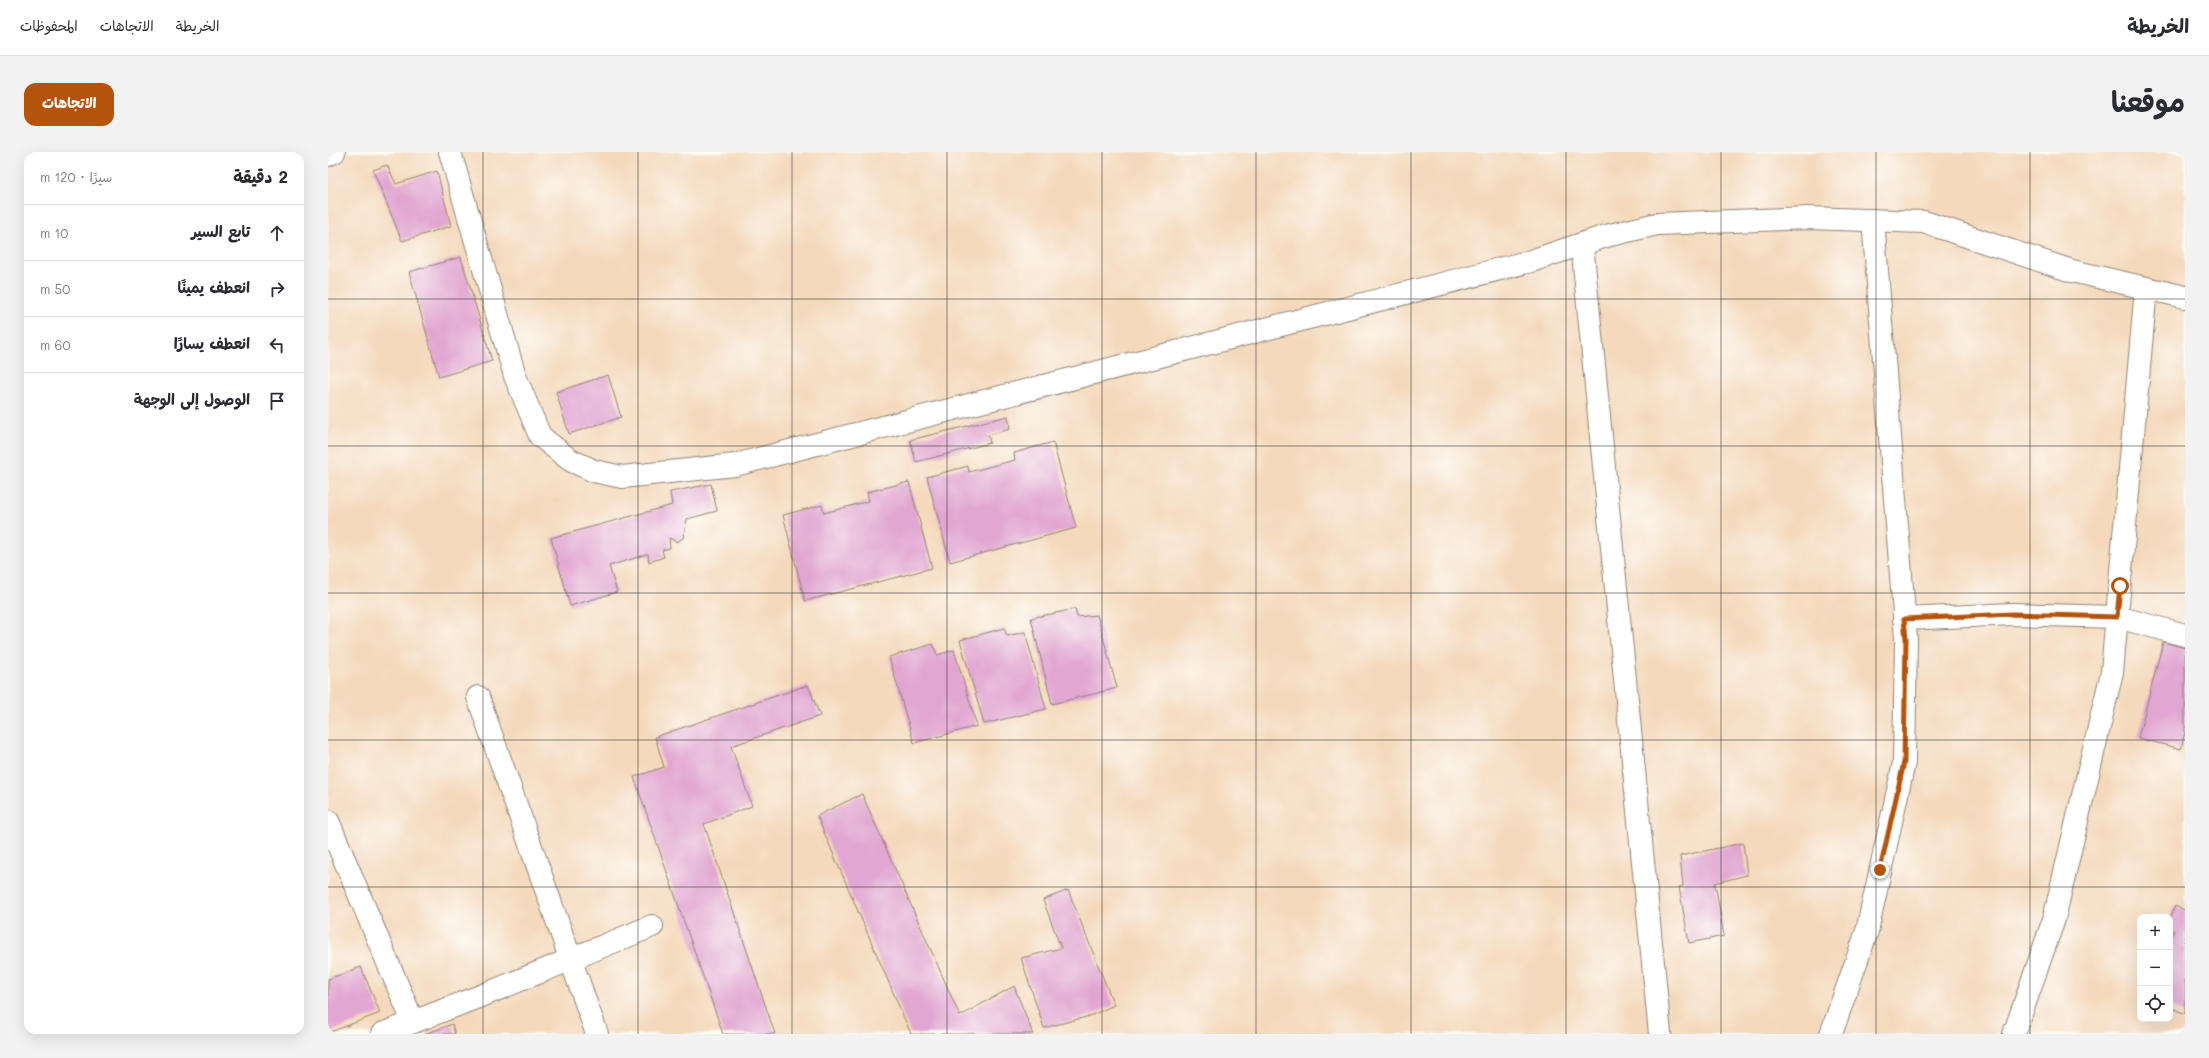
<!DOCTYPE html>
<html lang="ar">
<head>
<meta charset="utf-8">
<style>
  body { margin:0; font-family:Mali,"Playpen Sans Arabic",sans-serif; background:#f2f2f3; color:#2b2b33; direction:rtl }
  .controls { position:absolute; right:12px; bottom:12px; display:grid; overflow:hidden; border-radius:8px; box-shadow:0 4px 16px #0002 }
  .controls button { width:36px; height:36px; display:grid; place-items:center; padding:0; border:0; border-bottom:1px solid #e1e1e2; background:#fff; color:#2b2b33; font:20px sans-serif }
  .stop { position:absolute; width:12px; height:12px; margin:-9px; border:3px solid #b45309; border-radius:50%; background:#fff }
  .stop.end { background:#b45309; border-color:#fff; box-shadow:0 1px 4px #0008 }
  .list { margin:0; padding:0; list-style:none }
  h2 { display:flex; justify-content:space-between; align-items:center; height:52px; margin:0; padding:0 16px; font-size:17px }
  h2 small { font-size:13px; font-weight:400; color:#7c7c81 }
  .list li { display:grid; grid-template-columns:26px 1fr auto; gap:12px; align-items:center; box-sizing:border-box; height:56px; padding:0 16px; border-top:1px solid #e1e1e2 }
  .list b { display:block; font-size:15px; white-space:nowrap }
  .list em { font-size:13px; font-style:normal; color:#7c7c81 }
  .icon { flex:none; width:22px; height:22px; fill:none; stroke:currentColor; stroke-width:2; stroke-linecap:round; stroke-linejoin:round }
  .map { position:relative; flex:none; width:1857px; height:882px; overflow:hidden; direction:ltr; border-radius:12px }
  header { display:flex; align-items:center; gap:24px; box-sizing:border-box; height:56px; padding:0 20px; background:#fff; border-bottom:1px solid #e1e1e2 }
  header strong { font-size:19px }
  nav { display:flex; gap:22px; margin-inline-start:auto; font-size:14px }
  .intro { display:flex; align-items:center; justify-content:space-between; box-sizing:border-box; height:96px; padding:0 24px }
  h1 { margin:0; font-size:28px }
  .button { padding:10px 18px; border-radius:12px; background:#b45309; color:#fff; font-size:14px; font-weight:700 }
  main { display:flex; gap:24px; padding:0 24px }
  aside { flex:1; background:#fff; border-radius:12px; box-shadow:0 4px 16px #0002 }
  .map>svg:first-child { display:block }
  .building { fill:#e1a6d1 }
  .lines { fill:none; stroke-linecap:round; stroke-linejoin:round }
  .street-casing { stroke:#908274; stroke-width:24 }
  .street { stroke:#fff; stroke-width:22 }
  .route { stroke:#b45309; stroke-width:5 }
  .grid { fill:none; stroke:#2b2b2b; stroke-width:1; stroke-opacity:0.55 }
</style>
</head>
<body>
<header>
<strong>الخريطة</strong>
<nav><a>الخريطة</a><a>الاتجاهات</a><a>المحفوظات</a></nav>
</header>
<div class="intro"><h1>موقعنا</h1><a class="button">الاتجاهات</a></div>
<main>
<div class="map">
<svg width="1857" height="882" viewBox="0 0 1857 882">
  <rect width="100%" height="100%" fill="#fdfcf7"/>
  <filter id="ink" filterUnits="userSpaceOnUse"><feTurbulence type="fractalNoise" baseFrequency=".025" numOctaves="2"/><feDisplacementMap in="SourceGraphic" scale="8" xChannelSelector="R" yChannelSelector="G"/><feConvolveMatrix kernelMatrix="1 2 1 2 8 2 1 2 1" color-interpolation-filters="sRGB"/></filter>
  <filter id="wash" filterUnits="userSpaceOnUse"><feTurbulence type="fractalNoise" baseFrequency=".012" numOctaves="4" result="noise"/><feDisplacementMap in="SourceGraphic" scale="16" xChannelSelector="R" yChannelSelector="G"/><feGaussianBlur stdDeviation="0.9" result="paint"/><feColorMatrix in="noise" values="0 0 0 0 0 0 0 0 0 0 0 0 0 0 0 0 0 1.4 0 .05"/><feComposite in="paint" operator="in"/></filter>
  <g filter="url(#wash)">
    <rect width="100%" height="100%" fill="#f4d9bc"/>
    <g id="blocks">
      <g class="building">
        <polygon points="59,13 68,32 109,19 123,74 74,89 45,18"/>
        <polygon points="133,105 164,209 111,225 81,120"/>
        <polygon points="280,223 293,265 241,282 228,240"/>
        <polygon points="680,264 682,277 660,283 662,291 588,310 582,288"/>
        <polygon points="725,290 748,376 622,410 599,325 640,314 641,320 687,308 686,301"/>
        <polygon points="581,330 604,416 477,449 455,363 494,353 496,361 541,349 539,340"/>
        <polygon points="383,332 389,359 359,367 355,386 349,390 341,386 342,396 334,398 336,405 321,410 320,402 281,414 289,440 242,454 223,386 344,353 342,340"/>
        <polygon points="747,457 749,465 769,463 789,536 724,552 703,466"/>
        <polygon points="676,476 679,484 697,480 718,557 656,572 632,488"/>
        <polygon points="1835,490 1857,496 1857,580 1853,597 1810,586"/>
        <polygon points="605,492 609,503 626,498 649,574 586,591 561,505"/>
        <polygon points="480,533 492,564 403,594 424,654 376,672 447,882 395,882 306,625 336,615 327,585"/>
        <polygon points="534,642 632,864 686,834 705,882 583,882 489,664"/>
        <polygon points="1415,691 1419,723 1387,731 1396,784 1361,791 1351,735 1355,734 1352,704"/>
        <polygon points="740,738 786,853 762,864 716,876 693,806 733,796 715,748"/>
        <polygon points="1847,754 1857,758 1857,862 1842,855 1842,786 1846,779 1842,776 1842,767"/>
        <polygon points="33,815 52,861 0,881 0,827"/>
        <polygon points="124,872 127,882 97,882"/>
      </g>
    </g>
  </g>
  <g filter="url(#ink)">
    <use href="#blocks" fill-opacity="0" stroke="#908274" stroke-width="1"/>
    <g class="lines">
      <defs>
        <g id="street">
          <polyline points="122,0 187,224 212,284 242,308 266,319 294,325 407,313 1203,109 1278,84 1329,72 1480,66 1596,70 1744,119 1857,145"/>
          <polyline points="0,3 6,0"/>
          <polyline points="1254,92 1332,882"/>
          <polyline points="1576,467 1685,462 1789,465 1857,483"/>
          <polyline points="150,545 269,882"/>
          <polyline points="0,669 85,870"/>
          <polyline points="54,882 163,840 324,774"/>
          <polyline points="1503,882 1539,779 1576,611 1578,487 1545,68"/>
          <polyline points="1686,882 1726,767 1784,520 1818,136"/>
        </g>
      </defs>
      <use href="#street" class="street-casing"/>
      <use href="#street" class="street"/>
    </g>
  </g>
  <g class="lines" filter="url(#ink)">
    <polyline class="route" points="1552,718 1576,610 1578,487 1576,467 1685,462 1789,465 1792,434"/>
  </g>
  <path class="grid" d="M155,0V882M310,0V882M464,0V882M619,0V882M774,0V882M928,0V882M1083,0V882M1238,0V882M1393,0V882M1548,0V882M1702,0V882M0,147H1857M0,294H1857M0,441H1857M0,588H1857M0,735H1857"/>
</svg>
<div class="controls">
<button>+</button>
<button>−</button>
<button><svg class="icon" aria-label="locate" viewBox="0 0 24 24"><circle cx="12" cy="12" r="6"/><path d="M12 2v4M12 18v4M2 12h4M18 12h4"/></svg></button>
</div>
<div class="stop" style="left:1792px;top:434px"></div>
<div class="stop end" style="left:1552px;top:718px"></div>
</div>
<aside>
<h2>2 دقيقة<small>سيرًا · 120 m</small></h2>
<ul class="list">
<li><svg class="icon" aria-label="ahead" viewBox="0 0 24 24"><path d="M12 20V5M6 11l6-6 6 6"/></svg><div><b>تابع السير</b></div><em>10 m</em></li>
<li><svg class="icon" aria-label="right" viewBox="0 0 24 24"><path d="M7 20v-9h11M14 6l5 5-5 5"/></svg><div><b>انعطف يمينًا</b></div><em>50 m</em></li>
<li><svg class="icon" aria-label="left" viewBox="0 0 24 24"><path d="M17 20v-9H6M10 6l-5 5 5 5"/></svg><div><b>انعطف يسارًا</b></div><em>60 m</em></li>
<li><svg class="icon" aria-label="arrive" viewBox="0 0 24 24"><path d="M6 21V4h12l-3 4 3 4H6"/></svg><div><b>الوصول إلى الوجهة</b></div></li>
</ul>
</aside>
</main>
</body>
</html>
